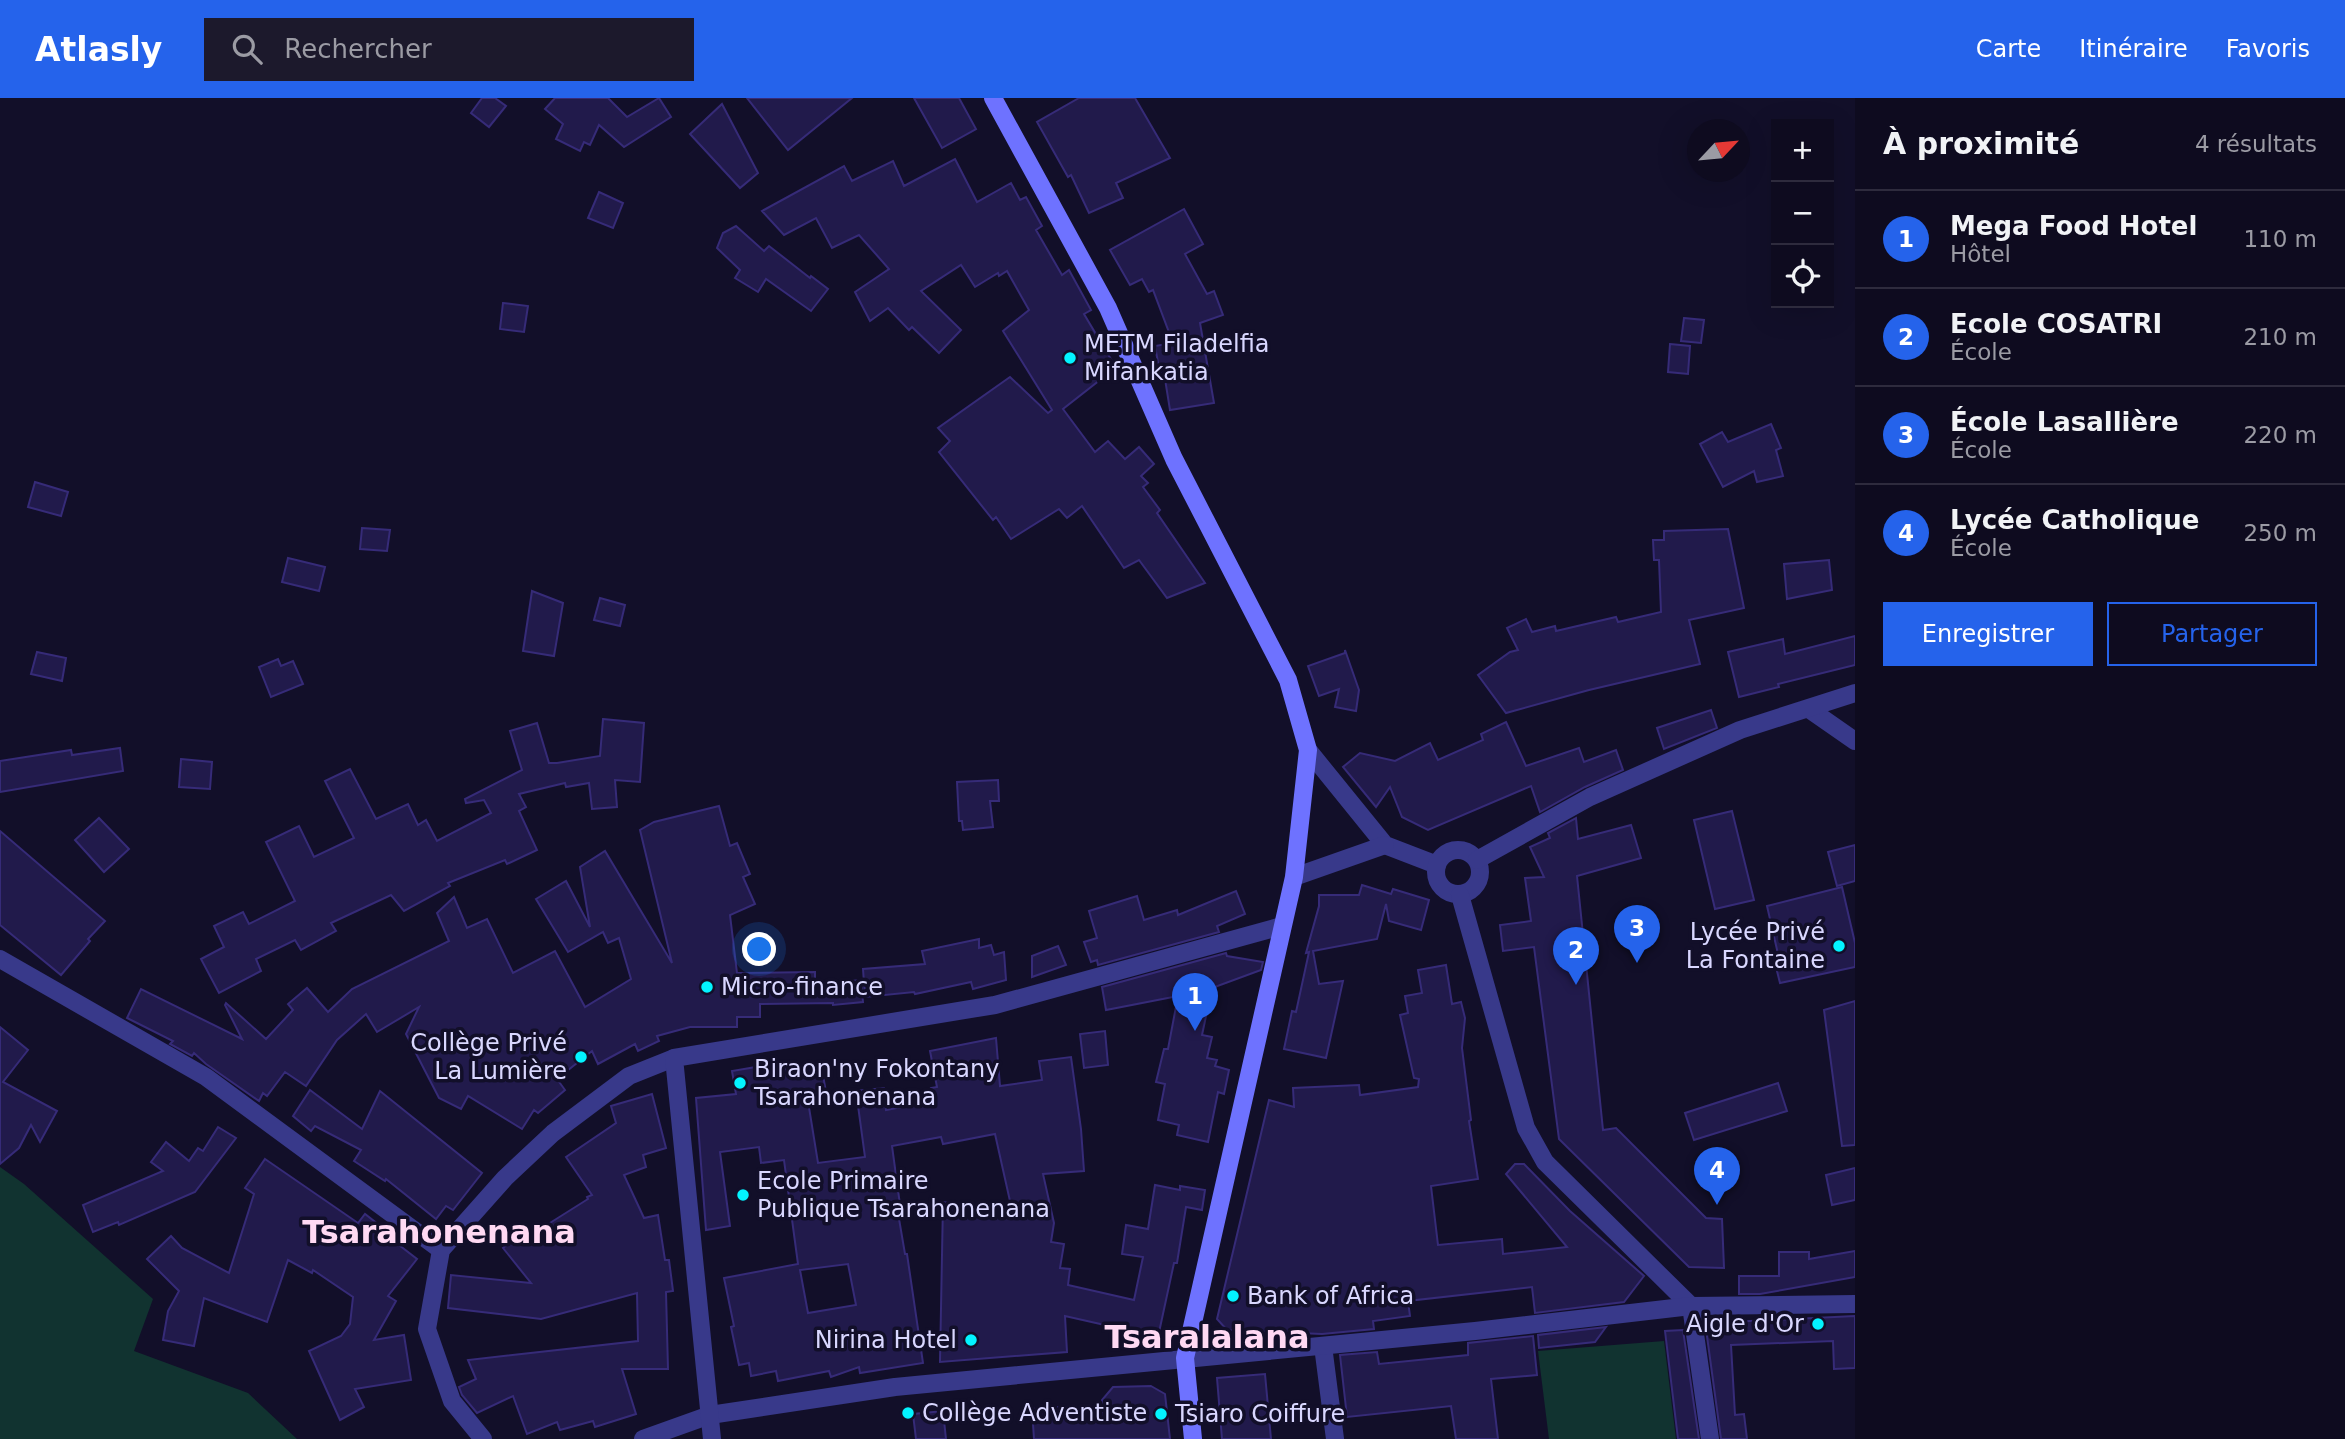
<!DOCTYPE html>
<html lang="fr">
<head>
<meta charset="utf-8">
<style>
  body { margin:0; font-family:"DejaVu Sans",sans-serif; background:#1c192c; color:#f1f3f6 }
  .controls { position:absolute; right:21px; top:21px; display:grid; overflow:hidden; border-radius:0px; box-shadow:0 7px 28px #0002 }
  .controls button { width:63px; height:63px; display:grid; place-items:center; padding:0; border:0; border-bottom:2px solid #2e2b3d; background:#0e0b1f; color:#f1f3f6; font:35px sans-serif }
  .compass { position:absolute; left:1687px; top:21px; width:63px; height:63px; border-radius:50%; background:#0e0b1f; box-shadow:0 7px 28px #0002; rotate:64deg }
  .you { position:absolute; left:760px; top:852px; width:24px; height:24px; margin:-18px; border:5px solid #fff; border-radius:50%; background:#1a73e8; box-shadow:0 0 0 10px #1a73e833 }
  .badge { display:grid; place-items:center; width:46px; height:46px; border-radius:50%; background:#2563eb; color:#fff; font-size:23px; font-weight:700 }
  .pin { position:absolute; translate:-50% -58px; filter:drop-shadow(0 2px 4px #0008) }
  .pin::after { content:''; position:absolute; top:37px; width:24px; height:21px; background:inherit; clip-path:polygon(0 0,100% 0,50% 100%) }
  .list { margin:0; padding:0; list-style:none }
  h2 { display:flex; justify-content:space-between; align-items:center; height:91px; margin:0; padding:0 28px; font-size:30px }
  h2 small { font-size:23px; font-weight:400; color:#9b9ba4 }
  .list li { display:grid; grid-template-columns:46px 1fr auto; gap:21px; align-items:center; box-sizing:border-box; height:98px; padding:0 28px; border-top:2px solid #2e2b3d }
  .list b { display:block; font-size:26px; white-space:nowrap }
  .list p { margin:0; font-size:23px; white-space:nowrap; color:#9b9ba4 }
  .list em { font-size:23px; font-style:normal; color:#9b9ba4 }
  .actions { display:flex; gap:14px; padding:21px 28px }
  .actions a { flex:1; padding:16px 0; border:2px solid #2563eb; border-radius:0px; text-align:center; font-size:24px; color:#2563eb }
  .actions .main { background:#2563eb; color:#fff }
  .icon { flex:none; width:38px; height:38px; fill:none; stroke:currentColor; stroke-width:2; stroke-linecap:round; stroke-linejoin:round }
  .map { position:relative; flex:none; width:1855px; height:1341px; overflow:hidden }
  header { display:flex; align-items:center; gap:42px; box-sizing:border-box; height:98px; padding:0 35px; background:#2563eb; color:#fff }
  header strong { font-size:33px }
  nav { display:flex; gap:38px; margin-inline-start:auto; font-size:24px }
  .search { width:490px; height:63px; background:#1c192c; display:flex; align-items:center; gap:18px; box-sizing:border-box; padding:0 24px; border-radius:0px; color:#9b9ba4; font-size:26px }
  main { display:flex }
  aside { flex:1; background:#0e0b1f }
  .map>svg:first-child { display:block }
  .green { fill:#113330 }
  .building { fill:#211a4b; stroke:#362b78; stroke-width:2; fill-rule:evenodd }
  .lines { fill:none; stroke-linecap:round; stroke-linejoin:round }
  .street { stroke:#38398a; stroke-width:18 }
  .secondary { stroke:#6e72ff; stroke-width:18 }
  .poi-dot { fill:#03f3ff; stroke:#120f29; stroke-width:2.5 }
  .labels { text-anchor:middle; stroke-width:7; stroke-linejoin:round; paint-order:stroke }
  .poi-label { font-size:24px; fill:#d9d7ff; stroke:#120f29; text-anchor:start }
  .district-label { font-size:32px; font-weight:bold; fill:#ffd9f3; stroke:#120f29 }
</style>
</head>
<body>
<header>
<strong>Atlasly</strong>
<div class="search"><svg class="icon" aria-label="search" viewBox="0 0 24 24"><circle cx="10" cy="10" r="6"/><path d="M15 15l6 6"/></svg>Rechercher</div>
<nav><a>Carte</a><a>Itinéraire</a><a>Favoris</a></nav>
</header>
<main>
<div class="map">
<svg width="1855" height="1341" viewBox="0 0 1855 1341">
  <rect width="100%" height="100%" fill="#120f29"/>
  <g class="green">
    <polygon points="0,1069 24,1086 153,1201 134,1253 248,1295 297,1341 0,1341"/>
    <polygon points="1664,1243 1676,1341 1549,1341 1538,1253"/>
  </g>
  <g class="building">
    <polygon points="482,0 495,0 506,8 489,29 471,15"/>
    <polygon points="555,0 608,0 627,19 659,0 671,19 624,49 599,27 590,47 584,44 580,53 556,41 563,26 545,11"/>
    <polygon points="747,0 852,0 788,52"/>
    <polygon points="914,0 959,0 976,31 942,50"/>
    <polygon points="1079,0 1135,0 1170,60 1116,85 1123,100 1089,115 1071,77 1068,79 1037,24"/>
    <polygon points="722,6 758,75 740,90 690,36"/>
    <polygon points="955,61 977,104 1011,85 1020,102 1026,99 1042,128 1036,132 1062,177 1069,172 1091,212 1084,216 1115,268 1103,275 1105,278 1063,311 1095,354 1108,343 1125,361 1139,349 1154,366 1141,378 1148,385 1143,389 1160,412 1157,415 1205,485 1167,500 1139,462 1124,470 1082,408 1067,420 1059,411 1011,441 996,419 993,422 939,354 950,343 938,330 1010,279 1048,315 1052,312 1003,233 1029,212 1007,173 999,178 998,175 975,189 961,167 921,193 961,232 939,255 912,229 909,232 888,210 870,223 855,194 889,171 859,137 832,150 816,120 784,137 762,113 844,68 852,83 893,63 904,88"/>
    <polygon points="599,94 623,105 613,130 588,120"/>
    <polygon points="1184,111 1203,146 1185,156 1207,196 1214,193 1223,217 1200,225 1214,305 1170,312 1165,281 1161,281 1155,248 1173,245 1153,192 1149,194 1142,181 1130,187 1110,152"/>
    <polygon points="736,128 764,153 769,148 810,180 811,178 828,191 811,213 766,181 758,194 735,180 740,172 717,150 723,135"/>
    <polygon points="503,205 528,208 524,234 500,231"/>
    <polygon points="1684,220 1704,222 1701,245 1681,243"/>
    <polygon points="1670,246 1690,248 1688,276 1668,274"/>
    <polygon points="1771,326 1781,350 1776,352 1783,378 1757,384 1754,373 1723,389 1700,346 1722,334 1728,344"/>
    <polygon points="35,384 68,394 61,418 28,409"/>
    <polygon points="362,430 390,432 387,453 360,451"/>
    <polygon points="1728,431 1744,510 1689,522 1700,566 1589,592 1506,615 1478,577 1510,554 1518,552 1507,530 1526,521 1532,534 1555,528 1556,533 1616,519 1618,524 1661,514 1659,462 1654,462 1653,442 1664,442 1664,433"/>
    <polygon points="288,460 325,469 319,493 282,484"/>
    <polygon points="1829,462 1832,492 1787,501 1784,466"/>
    <polygon points="532,493 563,505 554,558 523,553"/>
    <polygon points="600,500 625,507 620,528 594,522"/>
    <polygon points="1855,538 1855,567 1778,586 1779,589 1739,599 1728,554 1783,541 1785,556"/>
    <polygon points="1345,552 1359,592 1356,613 1335,609 1339,591 1319,598 1308,568 1345,555"/>
    <polygon points="37,554 66,560 62,583 31,576"/>
    <polygon points="278,561 281,568 293,563 303,586 271,599 259,569"/>
    <polygon points="1711,612 1717,630 1664,651 1657,630"/>
    <polygon points="603,621 644,625 640,684 615,682 617,709 592,711 589,685 566,689 565,685 519,696 526,709 519,713 537,752 507,766 505,762 448,785 450,788 404,813 391,797 331,825 336,833 301,852 295,842 256,861 261,873 219,895 201,861 224,849 214,828 243,814 249,826 295,803 266,744 299,728 314,759 354,740 325,683 350,671 376,721 408,706 418,727 426,722 437,743 491,715 484,702 466,705 465,701 522,672 510,633 537,625 549,665 557,665 600,658"/>
    <polygon points="1506,624 1526,668 1579,650 1584,664 1616,652 1623,672 1585,689 1540,714 1531,688 1428,732 1402,719 1390,689 1376,709 1343,669 1360,655 1395,663 1430,645 1438,662 1483,642 1481,636"/>
    <polygon points="120,650 123,673 0,694 0,663 71,652 72,657"/>
    <polygon points="181,661 212,664 210,691 179,689"/>
    <polygon points="998,682 999,703 990,703 993,729 963,732 962,723 959,723 957,684"/>
    <polygon points="719,708 730,748 737,745 750,776 743,779 755,806 730,817 737,875 815,874 815,886 861,882 863,904 833,907 833,905 760,906 760,919 737,919 737,929 690,929 657,938 659,943 638,953 635,946 598,966 592,953 557,981 565,992 538,1015 534,1012 522,1031 468,998 461,1011 439,1000 406,936 419,909 377,934 366,916 337,942 306,988 285,974 267,998 263,995 259,1003 206,966 194,955 192,958 170,946 173,943 127,920 141,891 242,941 225,907 226,905 266,941 293,912 288,906 307,890 328,914 352,891 449,843 437,815 454,799 467,830 487,821 513,875 555,853 585,909 631,881 619,840 608,845 603,834 568,854 536,801 566,783 590,829 580,769 605,753 672,865 640,732 654,724"/>
    <polygon points="1732,713 1754,802 1715,811 1694,722"/>
    <polygon points="99,720 129,751 104,774 75,742"/>
    <polygon points="1576,720 1578,741 1631,727 1641,760 1577,778 1603,1032 1616,1030 1706,1120 1722,1121 1724,1170 1689,1169 1559,1041 1534,849 1503,853 1500,827 1531,823 1525,780 1544,779 1530,749 1550,740 1548,735"/>
    <polygon points="0,733 105,823 88,841 90,843 61,877 0,827"/>
    <polygon points="1855,747 1855,783 1837,788 1828,754"/>
    <polygon points="1362,787 1391,796 1393,791 1429,802 1421,832 1389,823 1386,806 1377,841 1313,853 1319,886 1343,883 1326,960 1284,951 1292,913 1296,914 1309,854 1306,855 1319,808 1319,797 1359,797"/>
    <polygon points="1842,789 1855,845 1855,869 1780,885 1773,857 1778,856 1767,808"/>
    <polygon points="1236,793 1245,816 1217,828 1219,834 1098,867 1097,862 1091,864 1084,844 1097,840 1089,813 1137,798 1144,822 1177,812 1178,817"/>
    <polygon points="979,841 979,850 991,847 994,857 1004,854 1006,882 973,891 971,884 915,896 914,894 865,899 863,871 925,866 922,853"/>
    <polygon points="1058,848 1066,867 1032,879 1032,858"/>
    <polygon points="1226,855 1227,858 1263,864 1261,872 1212,890 1202,937 1212,939 1207,960 1217,962 1215,968 1229,972 1224,996 1218,994 1208,1044 1177,1037 1179,1027 1158,1022 1165,986 1156,984 1164,951 1168,951 1178,898 1106,912 1102,889"/>
    <polygon points="1446,867 1452,906 1461,904 1465,920 1462,950 1471,1022 1469,1023 1478,1081 1431,1088 1438,1147 1502,1141 1503,1156 1567,1149 1506,1076 1515,1066 1524,1066 1570,1113 1644,1178 1624,1204 1535,1215 1532,1189 1408,1203 1410,1218 1373,1223 1374,1231 1322,1236 1227,1232 1217,1221 1269,1002 1294,1009 1293,990 1359,987 1360,997 1418,989 1419,981 1414,980 1400,917 1408,915 1405,898 1422,895 1418,872"/>
    <polygon points="1855,903 1855,1047 1842,1048 1824,912"/>
    <polygon points="0,929 28,952 3,984 57,1013 40,1044 31,1027 19,1050 0,1066"/>
    <polygon points="1105,933 1108,967 1084,970 1080,936"/>
    <path d="M996,940L1000,988L1042,982L1039,963L1071,959L1081,1031L1084,1073L1043,1076L1054,1125L1051,1144L1064,1146L1060,1170L1070,1171L1068,1187L1134,1202L1143,1159L1122,1156L1126,1127L1148,1131L1155,1087L1180,1092V1088L1205,1092L1202,1112L1186,1109L1177,1165H1174L1158,1239L1065,1218L1067,1254L940,1264L943,1104L1012,1112L995,1036L943,1046L941,1039L892,1048L901,1114L898,1115L905,1156H907L923,1265L860,1275L859,1269L831,1279L829,1273L778,1283L776,1273L751,1278L749,1265L739,1267L731,1229L734,1228L724,1180L798,1166L784,1062L761,1065L759,1049L720,1054L730,1128L706,1132L696,1000L736,996L732,973L762,968L763,974L821,966L826,994L807,997L818,1065L865,1059L856,993L884,990L886,1012L934,1003L931,990L937,989L930,953ZM848,1166L856,1207L808,1215L800,1172Z"/>
    <polygon points="1778,985 1787,1013 1694,1042 1685,1015"/>
    <polygon points="310,992 362,1031 380,993 482,1075 453,1112 446,1108 436,1121 386,1081 385,1083 354,1063 361,1052 315,1028 311,1033 293,1018"/>
    <polygon points="652,996 666,1050 643,1057 646,1069 624,1077 644,1120 658,1117 665,1162 669,1162 673,1193 666,1194 668,1271 622,1271 636,1316 595,1329 593,1323 560,1332 557,1324 527,1336 513,1298 477,1315 462,1297 459,1289 476,1281 468,1262 638,1243 637,1195 541,1221 448,1210 451,1177 531,1185 503,1150 529,1129 534,1135 588,1101 587,1099 592,1097 566,1059 616,1025 611,1008"/>
    <polygon points="218,1029 236,1040 195,1094 119,1127 118,1124 93,1134 83,1107 163,1073 151,1064 166,1044 189,1063 198,1050 203,1053"/>
    <polygon points="265,1061 358,1125 365,1116 388,1134 386,1137 417,1161 388,1198 396,1203 374,1242 404,1237 411,1282 355,1291 364,1309 340,1322 309,1253 341,1238 350,1226 353,1199 313,1172 312,1175 288,1162 267,1224 204,1200 194,1248 163,1242 168,1213 179,1193 147,1161 171,1138 182,1150 229,1175 254,1096 245,1090"/>
    <polygon points="1855,1070 1855,1102 1832,1107 1826,1077"/>
    <polygon points="1855,1153 1855,1179 1760,1196 1739,1196 1739,1178 1779,1178 1779,1154 1809,1154 1809,1161"/>
    <polygon points="1855,1218 1855,1270 1834,1271 1833,1243 1731,1247 1735,1317 1744,1316 1747,1341 1721,1341 1706,1231 1711,1231 1716,1236 1721,1230 1721,1224 1726,1224 1730,1220 1730,1224"/>
    <polygon points="1606,1229 1595,1244 1539,1250 1538,1237"/>
    <polygon points="1683,1232 1699,1341 1678,1341 1665,1233"/>
    <polygon points="1533,1238 1537,1277 1491,1281 1498,1341 1456,1341 1451,1308 1347,1319 1340,1257 1377,1254 1379,1266 1468,1257 1468,1245"/>
    <polygon points="1265,1276 1271,1341 1222,1341 1217,1280"/>
    <polygon points="1151,1288 1165,1296 1170,1341 1034,1341 1032,1311 1059,1309 1059,1318 1103,1314 1102,1302 1113,1289"/>
    <polygon points="943,1313 946,1341 916,1341 913,1316"/>
  </g>
  <g class="lines">
    <g class="street">
      <polyline points="1809,611 1855,643"/>
      <polyline points="1308,652 1385,747 1437,767"/>
      <circle cx="1458" cy="774" r="22"/>
      <polyline points="1477,762 1590,699 1740,632 1855,595"/>
      <polyline points="1294,779 1385,747"/>
      <polyline points="1460,797 1526,1030 1545,1064 1691,1208 1710,1341"/>
      <polyline points="0,861 206,979 441,1152"/>
      <polyline points="1323,1248 1335,1341"/>
      <polyline points="483,1341 452,1303 427,1231 441,1152 505,1080 553,1035 629,978 674,960"/>
      <polyline points="643,1341 710,1317 895,1289 1475,1233 1691,1208 1855,1206"/>
      <polyline points="712,1341 674,960 995,907 1282,828"/>
    </g>
    <polyline class="secondary" points="993,0 1108,210 1174,361 1288,582 1308,652 1294,779 1185,1260 1193,1341"/>
  </g>
  <g class="poi-dot">
    <circle cx="1070" cy="260" r="7"/>
    <circle cx="1839" cy="848" r="7"/>
    <circle cx="707" cy="889" r="7"/>
    <circle cx="581" cy="959" r="7"/>
    <circle cx="740" cy="985" r="7"/>
    <circle cx="743" cy="1097" r="7"/>
    <circle cx="1233" cy="1198" r="7"/>
    <circle cx="1818" cy="1226" r="7"/>
    <circle cx="971" cy="1242" r="7"/>
    <circle cx="908" cy="1315" r="7"/>
    <circle cx="1161" cy="1316" r="7"/>
  </g>
  <g class="labels">
    <g class="poi-label">
      <text x="1084" y="254">METM Filadelfia<tspan x="1084" dy="28">Mifankatia</tspan></text>
      <text x="1825" y="842" text-anchor="end">Lycée Privé<tspan x="1825" dy="28">La Fontaine</tspan></text>
      <text x="721" y="897">Micro-finance</text>
      <text x="567" y="953" text-anchor="end">Collège Privé<tspan x="567" dy="28">La Lumière</tspan></text>
      <text x="754" y="979">Biraon'ny Fokontany<tspan x="754" dy="28">Tsarahonenana</tspan></text>
      <text x="757" y="1091">Ecole Primaire<tspan x="757" dy="28">Publique Tsarahonenana</tspan></text>
      <text x="1247" y="1206">Bank of Africa</text>
      <text x="1804" y="1234" text-anchor="end">Aigle d'Or</text>
      <text x="957" y="1250" text-anchor="end">Nirina Hotel</text>
      <text x="922" y="1323">Collège Adventiste</text>
      <text x="1175" y="1324">Tsiaro Coiffure</text>
    </g>
    <g class="district-label">
      <text x="439" y="1145">Tsarahonenana</text>
      <text x="1207" y="1250">Tsaralalana</text>
    </g>
  </g>
</svg>
<div class="controls">
<button>+</button>
<button>−</button>
<button><svg class="icon" aria-label="locate" viewBox="0 0 24 24"><circle cx="12" cy="12" r="6"/><path d="M12 2v4M12 18v4M2 12h4M18 12h4"/></svg></button>
</div>
<svg class="compass" viewBox="-18 -18 36 36"><path d="M0-13l5 13h-10z" fill="#e53935"/><path d="M0 13l5-13h-10z" fill="#9b9ba4"/></svg>
<div class="you"></div>
<div class="pin badge" style="left:1195px;top:933px">1</div>
<div class="pin badge" style="left:1576px;top:887px">2</div>
<div class="pin badge" style="left:1637px;top:865px">3</div>
<div class="pin badge" style="left:1717px;top:1107px">4</div>
</div>
<aside>
<h2>À proximité<small>4 résultats</small></h2>
<ul class="list">
<li><span class="badge">1</span><div><b>Mega Food Hotel</b><p>Hôtel</p></div><em>110 m</em></li>
<li><span class="badge">2</span><div><b>Ecole COSATRI</b><p>École</p></div><em>210 m</em></li>
<li><span class="badge">3</span><div><b>École Lasallière</b><p>École</p></div><em>220 m</em></li>
<li><span class="badge">4</span><div><b>Lycée Catholique</b><p>École</p></div><em>250 m</em></li>
</ul>
<div class="actions"><a class="main">Enregistrer</a><a>Partager</a></div>
</aside>
</main>
</body>
</html>
